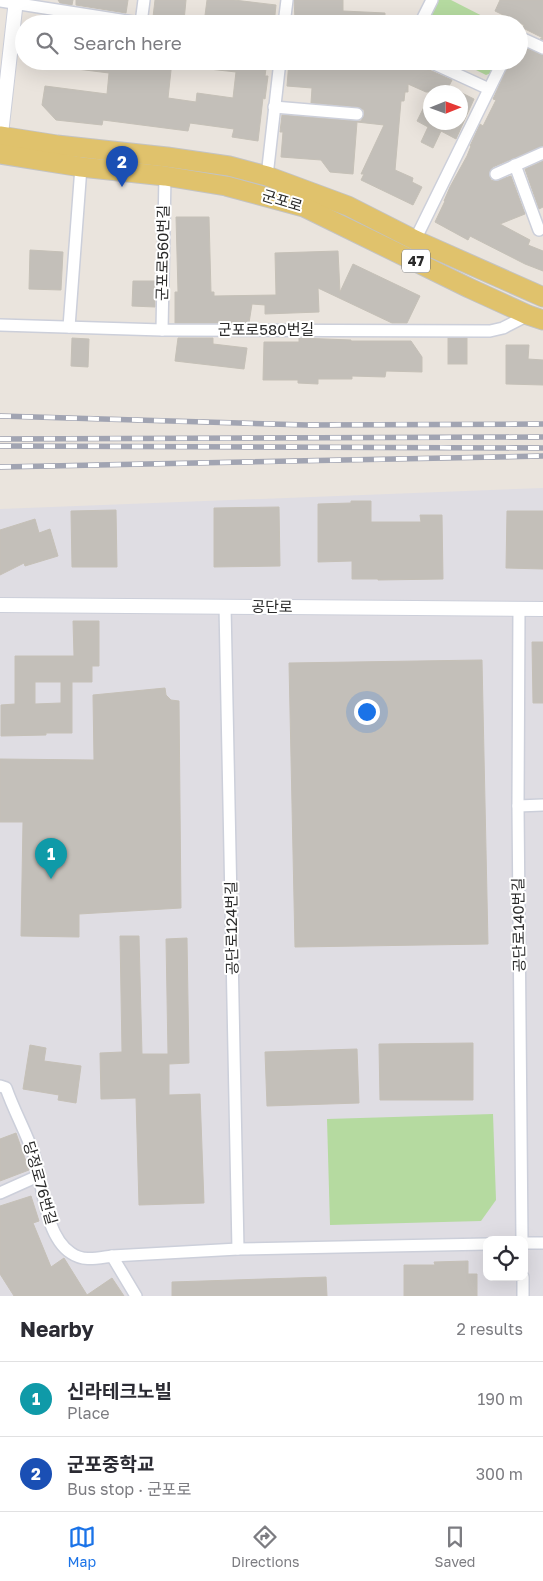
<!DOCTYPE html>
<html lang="en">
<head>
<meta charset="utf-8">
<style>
  body { margin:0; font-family:"Golos Text","Noto Sans KR",sans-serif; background:#f2f2f3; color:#2b2b33 }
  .controls { position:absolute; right:15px; bottom:15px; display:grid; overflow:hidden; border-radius:10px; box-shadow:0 5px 20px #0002 }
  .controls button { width:45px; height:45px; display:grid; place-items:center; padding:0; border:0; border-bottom:1px solid #e1e1e2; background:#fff; color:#2b2b33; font:25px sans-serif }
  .compass { position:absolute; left:423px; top:85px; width:45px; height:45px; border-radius:50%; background:#fff; box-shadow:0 5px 20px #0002; rotate:89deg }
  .you { position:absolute; left:366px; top:711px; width:18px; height:18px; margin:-12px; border:4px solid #fff; border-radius:50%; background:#1a73e8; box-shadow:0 0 0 8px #1a73e833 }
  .badge { display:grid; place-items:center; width:32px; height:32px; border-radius:50%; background:#1a73e8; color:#fff; font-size:16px; font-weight:700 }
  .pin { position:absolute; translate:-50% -41px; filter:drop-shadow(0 1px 2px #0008) }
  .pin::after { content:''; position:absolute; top:26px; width:18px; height:15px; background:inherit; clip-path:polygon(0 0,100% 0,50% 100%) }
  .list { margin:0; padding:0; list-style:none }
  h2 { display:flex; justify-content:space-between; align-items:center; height:65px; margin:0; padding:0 20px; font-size:21px }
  h2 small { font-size:16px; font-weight:400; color:#7c7c81 }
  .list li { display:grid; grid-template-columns:32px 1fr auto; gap:15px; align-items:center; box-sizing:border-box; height:75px; padding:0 20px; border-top:1px solid #e1e1e2 }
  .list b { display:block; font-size:19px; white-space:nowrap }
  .list p { margin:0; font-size:16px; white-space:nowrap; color:#7c7c81 }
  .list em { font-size:16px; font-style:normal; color:#7c7c81 }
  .icon { flex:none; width:28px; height:28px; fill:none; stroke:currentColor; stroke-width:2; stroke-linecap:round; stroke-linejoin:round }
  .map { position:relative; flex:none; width:543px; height:1296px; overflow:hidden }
  .search { position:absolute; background:#fff; box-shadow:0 5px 20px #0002; left:15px; right:15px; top:15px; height:55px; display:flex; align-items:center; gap:12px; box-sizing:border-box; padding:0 18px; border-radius:28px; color:#7c7c81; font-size:19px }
  .sheet { height:215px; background:#fff }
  nav { display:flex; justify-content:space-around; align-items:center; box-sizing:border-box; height:70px; border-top:1px solid #e1e1e2; background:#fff; font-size:14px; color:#7c7c81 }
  nav a { display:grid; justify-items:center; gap:2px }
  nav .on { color:#1a73e8 }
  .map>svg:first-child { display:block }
  .industrial { fill:#dfdde3; fill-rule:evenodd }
  .green { fill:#b5daa0 }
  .building { fill:#c3bfb9; stroke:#c5c0b7; fill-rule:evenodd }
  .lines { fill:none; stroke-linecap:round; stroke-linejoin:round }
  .minor-casing { stroke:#cccfda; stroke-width:14 }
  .tertiary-casing { stroke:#cccfda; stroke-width:16 }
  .primary-casing { stroke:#c3c3c3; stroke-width:21 }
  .minor { stroke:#fff; stroke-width:11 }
  .tertiary { stroke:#fff; stroke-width:14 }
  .primary { stroke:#e0c26c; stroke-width:19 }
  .rail-casing { stroke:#a1a4b2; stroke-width:5.5 }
  .rail { stroke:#fff; stroke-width:4; stroke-dasharray:11; stroke-linecap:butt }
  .labels { text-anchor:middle; stroke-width:4; stroke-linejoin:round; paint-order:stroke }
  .shield { fill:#fff; stroke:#6a6a6a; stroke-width:1 }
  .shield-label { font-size:14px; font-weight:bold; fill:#2a2a2a }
  .street-label { font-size:15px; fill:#2a2a2a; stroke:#fff }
</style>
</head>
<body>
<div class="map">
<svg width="543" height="1296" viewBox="0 0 543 1296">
  <rect width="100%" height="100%" fill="#eae4dd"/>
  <path class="industrial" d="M543,488V1296H0V509ZM487,1240H524V1277H487Z"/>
  <g class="green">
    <polygon points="437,0 451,0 498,24 425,24"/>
    <polygon points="458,61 497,61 491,73 486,75"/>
    <polygon points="493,1114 496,1200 481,1221 330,1225 327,1119"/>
  </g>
  <g class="building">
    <polygon points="58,0 73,0 72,5 60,3"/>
    <polygon points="76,0 128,0 126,13 76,5"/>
    <polygon points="155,0 186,0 184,21 153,17"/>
    <polygon points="207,0 234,0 276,5 274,24 204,23"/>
    <polygon points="294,0 343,0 343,11 385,13 385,24 328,24 329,18 295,19"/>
    <polygon points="500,0 543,0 543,40 540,39 543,38 523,28 524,25 495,11"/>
    <polygon points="519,45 543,55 543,146 493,167 489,174 491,180 496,181 511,176 525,214 500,224 530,240 528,245 543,251 543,271 525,264 470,236 468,240 435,222 445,201 444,201 450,187 467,156 471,146 470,146 480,124 483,126 496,100 493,99 510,61 519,61"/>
    <polygon points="70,61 172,61 168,98 196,102 197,93 233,98 236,72 200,68 200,61 267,61 265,76 268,76 265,99 263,98 258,141 232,137 234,129 190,123 188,131 103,120 102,125 56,120 42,105 45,86 107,94 109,73 69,68"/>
    <polygon points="289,61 377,61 421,64 425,68 452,80 446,92 426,92 408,84 408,92 405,92 404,101 401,101 395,170 413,178 412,182 422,187 413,205 361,180 364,174 361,174 384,125 357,122 353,174 330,172 321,160 281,157 283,132 280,132 282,115 356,121 361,121 364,115 364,110 358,107 311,103 312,88 287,86"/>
    <polygon points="460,92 474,99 456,139 441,131 433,148 421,142 428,127 417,121 430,95 430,122 460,122"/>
    <polygon points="543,161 543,207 539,209 525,169"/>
    <polygon points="176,217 209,217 211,292 214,292 214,296 276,295 275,253 338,251 340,292 353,264 420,296 407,323 392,323 318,288 319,312 265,314 265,305 252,304 249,323 175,323 175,292 178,292"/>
    <polygon points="30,250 63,252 61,290 29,289"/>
    <polygon points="133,281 155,281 155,307 132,306"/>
    <polygon points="72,338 89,339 88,367 71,366"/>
    <polygon points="178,338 213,338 213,344 247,348 244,369 175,361"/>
    <polygon points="299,338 351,340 351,341 411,341 422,357 422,372 386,371 385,377 352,376 352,379 318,379 318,384 298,383 298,380 263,380 264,342 299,342"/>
    <rect x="448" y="338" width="19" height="26"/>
    <polygon points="506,345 529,345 528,359 543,360 543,385 506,384"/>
    <polygon points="351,501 371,501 371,522 421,522 420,515 442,515 443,579 378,580 378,579 352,579 352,561 318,562 318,504 351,503"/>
    <polygon points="279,507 280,566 214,567 214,508"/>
    <polygon points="116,510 117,567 72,567 71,511"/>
    <polygon points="507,511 543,511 543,569 506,568"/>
    <polygon points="35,519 39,533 50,529 58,556 25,566 24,563 0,575 0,530"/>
    <path d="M73,621H99V666H92V682H72V733H46V735L1,736V705L15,704V656H74ZM35,682H61V703L35,704Z"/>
    <polygon points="532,642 543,642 543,703 533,703"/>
    <polygon points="482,660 488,944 295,947 289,663"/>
    <polygon points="165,688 166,695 171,700 179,701 181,908 79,914 79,937 21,936 23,822 0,822 0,759 94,760 93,695"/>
    <polygon points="120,936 139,936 142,1054 168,1054 166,939 187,938 189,1063 169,1064 169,1095 200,1094 204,1203 139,1205 136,1098 101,1099 100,1053 122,1052"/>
    <polygon points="473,1043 473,1100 380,1100 379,1044"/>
    <polygon points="30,1045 46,1048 44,1061 81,1066 76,1103 58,1100 59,1095 23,1089"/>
    <polygon points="357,1049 359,1103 267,1106 265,1052"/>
    <polygon points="16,1133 29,1170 0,1181 0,1139"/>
    <polygon points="31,1196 39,1221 33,1223 51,1267 64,1258 87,1295 112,1278 124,1296 14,1296 0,1274 0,1206"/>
    <polygon points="468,1261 468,1274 477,1274 477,1296 404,1296 404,1265 435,1265 434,1262"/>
    <polygon points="326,1277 327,1296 172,1296 172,1282"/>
  </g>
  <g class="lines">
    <defs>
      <g id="minor">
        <polyline points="0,1 146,24"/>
        <polyline points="141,23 144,0"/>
        <polyline points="284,24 287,0"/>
        <polyline points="420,24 432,0"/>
        <polyline points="519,37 543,48"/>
        <polyline points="428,61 489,89"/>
        <polyline points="274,107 357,114"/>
        <polyline points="515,165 539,230"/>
        <polyline points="496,174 543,153"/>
        <polyline points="267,176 280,61"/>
        <polyline points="415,240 503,61"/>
        <polyline points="0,325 162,330 490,331 503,328 528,315"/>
        <polyline points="69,327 81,167"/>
        <polyline points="162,330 165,176"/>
        <polyline points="225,606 238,1249"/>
        <polyline points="519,609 518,806 522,1240"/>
        <polyline points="518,806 543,805"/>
        <path d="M0,1086L6,1088C14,1111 26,1132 34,1155C43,1183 44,1235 71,1253C84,1262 97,1258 112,1256L136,1296"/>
        <polyline points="0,1193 38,1176"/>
        <polyline points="524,1243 543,1243"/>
        <polyline points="112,1256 238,1249 487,1244"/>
        <polyline points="523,1277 523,1296"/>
      </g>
      <g id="tertiary">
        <polyline points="0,143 16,0"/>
        <polyline points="0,605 543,609"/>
      </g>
      <g id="primary">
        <polyline points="0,136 57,145 167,157 229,166 267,176 348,206 415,240 543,297"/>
        <polyline points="0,154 81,167 165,176 226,186 304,207 469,288 528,315 543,320"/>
      </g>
    </defs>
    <use href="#minor" class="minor-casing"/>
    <use href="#tertiary" class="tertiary-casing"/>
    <use href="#primary" class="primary-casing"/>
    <use href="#minor" class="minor"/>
    <use href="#tertiary" class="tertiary"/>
    <use href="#primary" class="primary"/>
    <defs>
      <g id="rail">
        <polyline points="0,416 307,425 543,424"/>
        <polyline points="0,439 543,437"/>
        <polyline points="0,446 543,448"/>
        <polyline points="0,467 543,456"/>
      </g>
    </defs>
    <use href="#rail" class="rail-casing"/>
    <use href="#rail" class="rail"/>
  </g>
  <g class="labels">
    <rect class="shield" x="402" y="249.5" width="28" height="23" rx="4"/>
    <g class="shield-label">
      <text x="416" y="266">47</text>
    </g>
    <g class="street-label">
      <text transform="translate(282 201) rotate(17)" y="5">군포로</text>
      <text transform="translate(163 253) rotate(-89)" y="5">군포로560번길</text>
      <text x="266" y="335">군포로580번길</text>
      <text transform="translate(272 607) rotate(1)" y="5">공단로</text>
      <text transform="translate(519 925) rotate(-91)" y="5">공단로140번길</text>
      <text transform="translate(232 928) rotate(-91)" y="5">공단로124번길</text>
      <text transform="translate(40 1183) rotate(74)" y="5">당정로76번길</text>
    </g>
  </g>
</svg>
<div class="controls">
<button><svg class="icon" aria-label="locate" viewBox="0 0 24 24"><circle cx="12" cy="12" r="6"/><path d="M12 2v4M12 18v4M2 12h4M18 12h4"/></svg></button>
</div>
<svg class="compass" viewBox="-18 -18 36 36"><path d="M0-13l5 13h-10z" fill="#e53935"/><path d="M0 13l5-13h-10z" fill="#7c7c81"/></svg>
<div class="you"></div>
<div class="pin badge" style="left:51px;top:879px;background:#0f9aa8">1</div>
<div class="pin badge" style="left:122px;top:187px;background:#1a4fb4">2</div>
<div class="search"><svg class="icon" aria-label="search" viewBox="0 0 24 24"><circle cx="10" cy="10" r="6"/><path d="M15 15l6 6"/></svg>Search here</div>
</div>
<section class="sheet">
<h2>Nearby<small>2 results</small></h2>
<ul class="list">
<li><span class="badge" style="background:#0f9aa8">1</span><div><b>신라테크노빌</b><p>Place</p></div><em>190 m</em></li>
<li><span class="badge" style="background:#1a4fb4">2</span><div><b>군포중학교</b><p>Bus stop · 군포로</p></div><em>300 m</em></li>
</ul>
</section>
<nav>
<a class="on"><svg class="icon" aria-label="map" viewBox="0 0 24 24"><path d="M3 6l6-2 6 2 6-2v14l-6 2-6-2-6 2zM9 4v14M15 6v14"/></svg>Map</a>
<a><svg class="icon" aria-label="directions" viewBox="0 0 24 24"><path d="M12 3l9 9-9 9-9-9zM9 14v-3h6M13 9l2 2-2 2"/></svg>Directions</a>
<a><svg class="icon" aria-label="saved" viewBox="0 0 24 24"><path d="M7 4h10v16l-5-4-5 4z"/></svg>Saved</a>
</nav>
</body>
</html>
